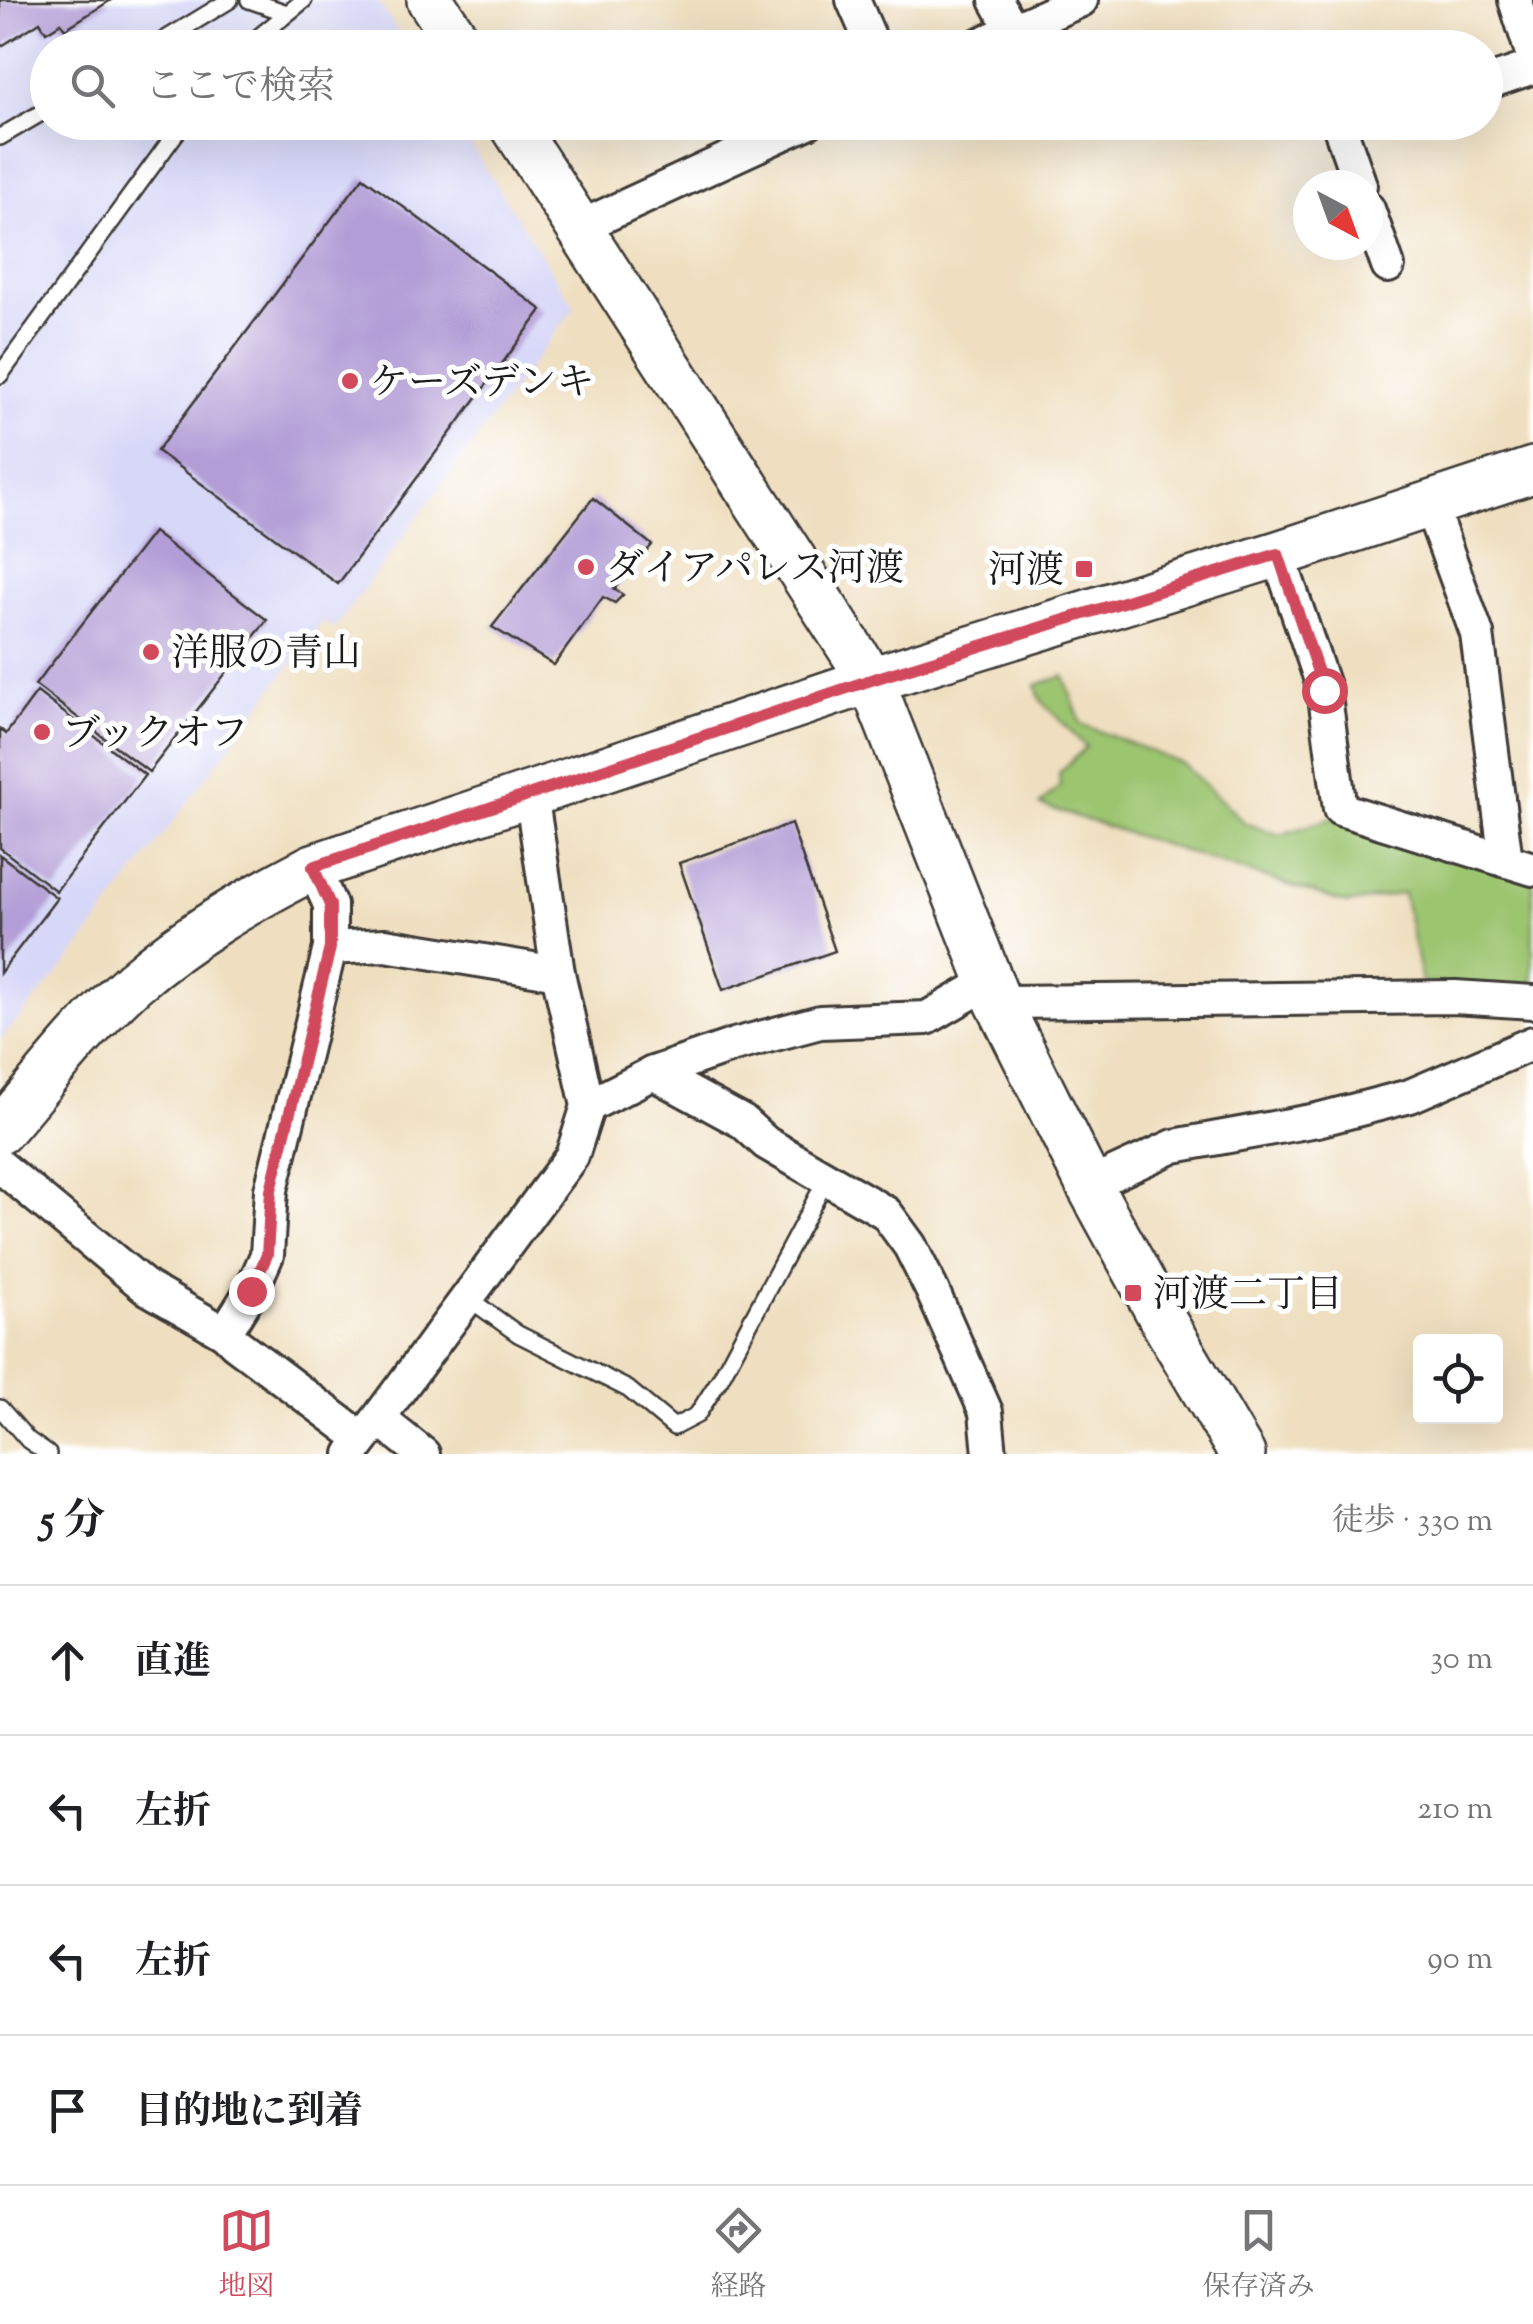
<!DOCTYPE html>
<html lang="ja">
<head>
<meta charset="utf-8">
<style>
  body { margin:0; font-family:"Sorts Mill Goudy","Noto Serif JP",serif; background:#f2f2f2; color:#202124 }
  .controls { position:absolute; right:30px; bottom:30px; display:grid; overflow:hidden; border-radius:10px; box-shadow:0 10px 40px #0002 }
  .controls button { width:90px; height:90px; display:grid; place-items:center; padding:0; border:0; border-bottom:2px solid #e0e0e0; background:#fff; color:#202124; font:50px sans-serif }
  .compass { position:absolute; left:1293px; top:170px; width:90px; height:90px; border-radius:50%; background:#fff; box-shadow:0 10px 40px #0002; rotate:139deg }
  .stop { position:absolute; width:30px; height:30px; margin:-22px; border:8px solid #d1495b; border-radius:50%; background:#fff }
  .stop.end { background:#d1495b; border-color:#fff; box-shadow:0 2px 10px #0008 }
  .list { margin:0; padding:0; list-style:none }
  h2 { display:flex; justify-content:space-between; align-items:center; height:130px; margin:0; padding:0 40px; font-size:42px }
  h2 small { font-size:32px; font-weight:400; color:#757577 }
  .list li { display:grid; grid-template-columns:65px 1fr auto; gap:30px; align-items:center; box-sizing:border-box; height:150px; padding:0 40px; border-top:2px solid #e0e0e0 }
  .list b { display:block; font-size:38px; white-space:nowrap }
  .list em { font-size:32px; font-style:normal; color:#757577 }
  .icon { flex:none; width:55px; height:55px; fill:none; stroke:currentColor; stroke-width:2; stroke-linecap:round; stroke-linejoin:round }
  .map { position:relative; flex:none; width:1533px; height:1454px; overflow:hidden }
  .search { position:absolute; background:#fff; box-shadow:0 10px 40px #0002; left:30px; right:30px; top:30px; height:110px; display:flex; align-items:center; gap:25px; box-sizing:border-box; padding:0 35px; border-radius:55px; color:#757577; font-size:38px }
  .sheet { height:730px; background:#fff }
  nav { display:flex; justify-content:space-around; align-items:center; box-sizing:border-box; height:140px; border-top:2px solid #e0e0e0; background:#fff; font-size:28px; color:#757577 }
  nav a { display:grid; justify-items:center; gap:5px }
  nav .on { color:#d1495b }
  .map>svg:first-child { display:block }
  .built { fill:#d7d7f8 }
  .green { fill:#9cc570; stroke:#5c7046; stroke-width:2.5 }
  .building { fill:#b29dd6 }
  .lines { fill:none; stroke-linecap:round; stroke-linejoin:round }
  .lane-casing { stroke:#3c3935; stroke-width:20 }
  .street-casing { stroke:#3c3935; stroke-width:38 }
  .secondary-casing { stroke:#3c3935; stroke-width:50 }
  .lane { stroke:#fff; stroke-width:15 }
  .street { stroke:#fff; stroke-width:32 }
  .secondary { stroke:#fff; stroke-width:45 }
  .route { stroke:#d1495b; stroke-width:12 }
  .poi-dot { fill:#d1495b; stroke:#fff; stroke-width:4 }
  .labels { text-anchor:middle; stroke-width:10; stroke-linejoin:round; paint-order:stroke }
  .poi-label { font-size:38px; fill:#1c1c1c; stroke:#fff; text-anchor:start }
</style>
</head>
<body>
<div class="map">
<svg width="1533" height="1454" viewBox="0 0 1533 1454">
  <rect width="100%" height="100%" fill="#fff"/>
  <filter id="ink" filterUnits="userSpaceOnUse"><feTurbulence type="fractalNoise" baseFrequency=".01" numOctaves="2"/><feDisplacementMap in="SourceGraphic" scale="20" xChannelSelector="R" yChannelSelector="G"/><feConvolveMatrix kernelMatrix="1 2 1 2 8 2 1 2 1" color-interpolation-filters="sRGB"/></filter>
  <filter id="wash" filterUnits="userSpaceOnUse"><feTurbulence type="fractalNoise" baseFrequency=".0048" numOctaves="4" result="noise"/><feDisplacementMap in="SourceGraphic" scale="40" xChannelSelector="R" yChannelSelector="G"/><feGaussianBlur stdDeviation="2.25" result="paint"/><feColorMatrix in="noise" values="0 0 0 0 0 0 0 0 0 0 0 0 0 0 0 0 0 1.4 0 .05"/><feComposite in="paint" operator="in"/></filter>
  <g filter="url(#wash)">
    <rect width="100%" height="100%" fill="#efdfc0"/>
    <polygon class="built" points="0,0 377,0 408,47 48,48 48,122 456,123 575,307 334,629 323,621 70,960 0,1040"/>
    <polygon class="green" points="1064,676 1081,724 1183,764 1245,823 1280,835 1332,818 1533,879 1533,990 1422,983 1403,893 1348,904 1040,805 1060,786 1059,773 1086,747 1040,699 1036,685"/>
    <g id="blocks">
      <g class="building">
        <polygon points="0,0 111,0 65,29 61,23 46,32 40,22 0,47"/>
        <polygon points="363,177 542,310 338,584 157,451"/>
        <polygon points="593,498 652,545 614,589 623,595 615,603 603,597 554,665 492,627"/>
        <polygon points="153,532 267,620 149,772 35,685"/>
        <polygon points="37,692 145,775 56,891 0,848 0,729 6,734"/>
        <polygon points="791,824 835,951 723,990 679,863"/>
        <polygon points="0,855 57,898 0,973"/>
      </g>
    </g>
  </g>
  <g filter="url(#ink)">
    <use href="#blocks" fill-opacity="0" stroke="#3c3935" stroke-width="2.5"/>
    <g class="lines">
      <defs>
        <g id="lane">
          <polyline points="249,0 287,13"/>
          <polyline points="151,48 230,0"/>
          <polyline points="245,48 304,0"/>
          <polyline points="0,137 48,109"/>
          <polyline points="0,375 184,122"/>
          <polyline points="468,1298 518,1334 628,1389 674,1427 697,1415 720,1379 827,1178"/>
          <polyline points="0,1408 28,1440 48,1454"/>
        </g>
        <g id="street">
          <polyline points="853,0 874,48"/>
          <polyline points="996,0 1012,29"/>
          <polyline points="1515,0 1533,56"/>
          <polyline points="972,48 1081,0"/>
          <polyline points="1486,83 1533,67"/>
          <polyline points="1338,122 1360,185"/>
          <polyline points="1368,209 1388,266"/>
          <polyline points="580,227 808,122"/>
          <polyline points="1430,505 1477,634 1506,861"/>
          <polyline points="1278,554 1324,689 1340,809 1533,869"/>
          <polyline points="330,948 385,945 558,973"/>
          <polyline points="998,1002 1455,997 1533,1002"/>
          <polyline points="653,1073 743,1122 766,1143 886,1213 910,1246 932,1290 986,1412 990,1454"/>
          <polyline points="588,1106 653,1073 734,1045 820,1022 927,1018 989,982"/>
          <polyline points="0,1166 147,1288 225,1333 235,1343 363,1439"/>
          <polyline points="1089,1185 1174,1146 1317,1120 1410,1096 1533,1043"/>
          <polyline points="225,1333 251,1291 267,1255 271,1190 330,948 330,905 313,867"/>
          <polyline points="379,1419 423,1454"/>
          <polyline points="352,1454 572,1156 588,1106 558,973 531,793"/>
        </g>
        <g id="secondary">
          <polyline points="430,0 462,48"/>
          <polyline points="511,122 871,680 998,1002 1089,1185 1164,1322 1242,1454"/>
          <path d="M0,1131C43,1081 84,1027 133,983C187,936 249,900 313,867L871,680L1278,554L1533,470"/>
        </g>
      </defs>
      <use href="#lane" class="lane-casing"/>
      <use href="#street" class="street-casing"/>
      <use href="#secondary" class="secondary-casing"/>
      <use href="#lane" class="lane"/>
      <use href="#street" class="street"/>
      <use href="#secondary" class="secondary"/>
    </g>
  </g>
  <g class="lines" filter="url(#ink)">
    <polyline class="route" points="251,1291 267,1255 271,1190 330,948 330,905 313,867 871,680 1278,554 1324,690"/>
  </g>
  <g class="poi-dot">
    <circle cx="350" cy="381" r="10"/>
    <circle cx="586" cy="567" r="10"/>
    <rect x="1074" y="559" width="20" height="20" rx="5"/>
    <circle cx="151" cy="652" r="10"/>
    <circle cx="42" cy="732" r="10"/>
    <rect x="1123" y="1283" width="20" height="20" rx="5"/>
  </g>
  <g class="labels">
    <g class="poi-label">
      <text x="370" y="394">ケーズデンキ</text>
      <text x="606" y="580">ダイアパレス河渡</text>
      <text x="1064" y="582" text-anchor="end">河渡</text>
      <text x="171" y="665">洋服の青山</text>
      <text x="62" y="745">ブックオフ</text>
      <text x="1153" y="1306">河渡二丁目</text>
    </g>
  </g>
</svg>
<div class="controls">
<button><svg class="icon" aria-label="locate" viewBox="0 0 24 24"><circle cx="12" cy="12" r="6"/><path d="M12 2v4M12 18v4M2 12h4M18 12h4"/></svg></button>
</div>
<svg class="compass" viewBox="-18 -18 36 36"><path d="M0-13l5 13h-10z" fill="#e53935"/><path d="M0 13l5-13h-10z" fill="#757577"/></svg>
<div class="stop" style="left:1324px;top:690px"></div>
<div class="stop end" style="left:251px;top:1291px"></div>
<div class="search"><svg class="icon" aria-label="search" viewBox="0 0 24 24"><circle cx="10" cy="10" r="6"/><path d="M15 15l6 6"/></svg>ここで検索</div>
</div>
<section class="sheet">
<h2>5 分<small>徒歩 · 330 m</small></h2>
<ul class="list">
<li><svg class="icon" aria-label="ahead" viewBox="0 0 24 24"><path d="M12 20V5M6 11l6-6 6 6"/></svg><div><b>直進</b></div><em>30 m</em></li>
<li><svg class="icon" aria-label="left" viewBox="0 0 24 24"><path d="M17 20v-9H6M10 6l-5 5 5 5"/></svg><div><b>左折</b></div><em>210 m</em></li>
<li><svg class="icon" aria-label="left" viewBox="0 0 24 24"><path d="M17 20v-9H6M10 6l-5 5 5 5"/></svg><div><b>左折</b></div><em>90 m</em></li>
<li><svg class="icon" aria-label="arrive" viewBox="0 0 24 24"><path d="M6 21V4h12l-3 4 3 4H6"/></svg><div><b>目的地に到着</b></div></li>
</ul>
</section>
<nav>
<a class="on"><svg class="icon" aria-label="map" viewBox="0 0 24 24"><path d="M3 6l6-2 6 2 6-2v14l-6 2-6-2-6 2zM9 4v14M15 6v14"/></svg>地図</a>
<a><svg class="icon" aria-label="directions" viewBox="0 0 24 24"><path d="M12 3l9 9-9 9-9-9zM9 14v-3h6M13 9l2 2-2 2"/></svg>経路</a>
<a><svg class="icon" aria-label="saved" viewBox="0 0 24 24"><path d="M7 4h10v16l-5-4-5 4z"/></svg>保存済み</a>
</nav>
</body>
</html>
